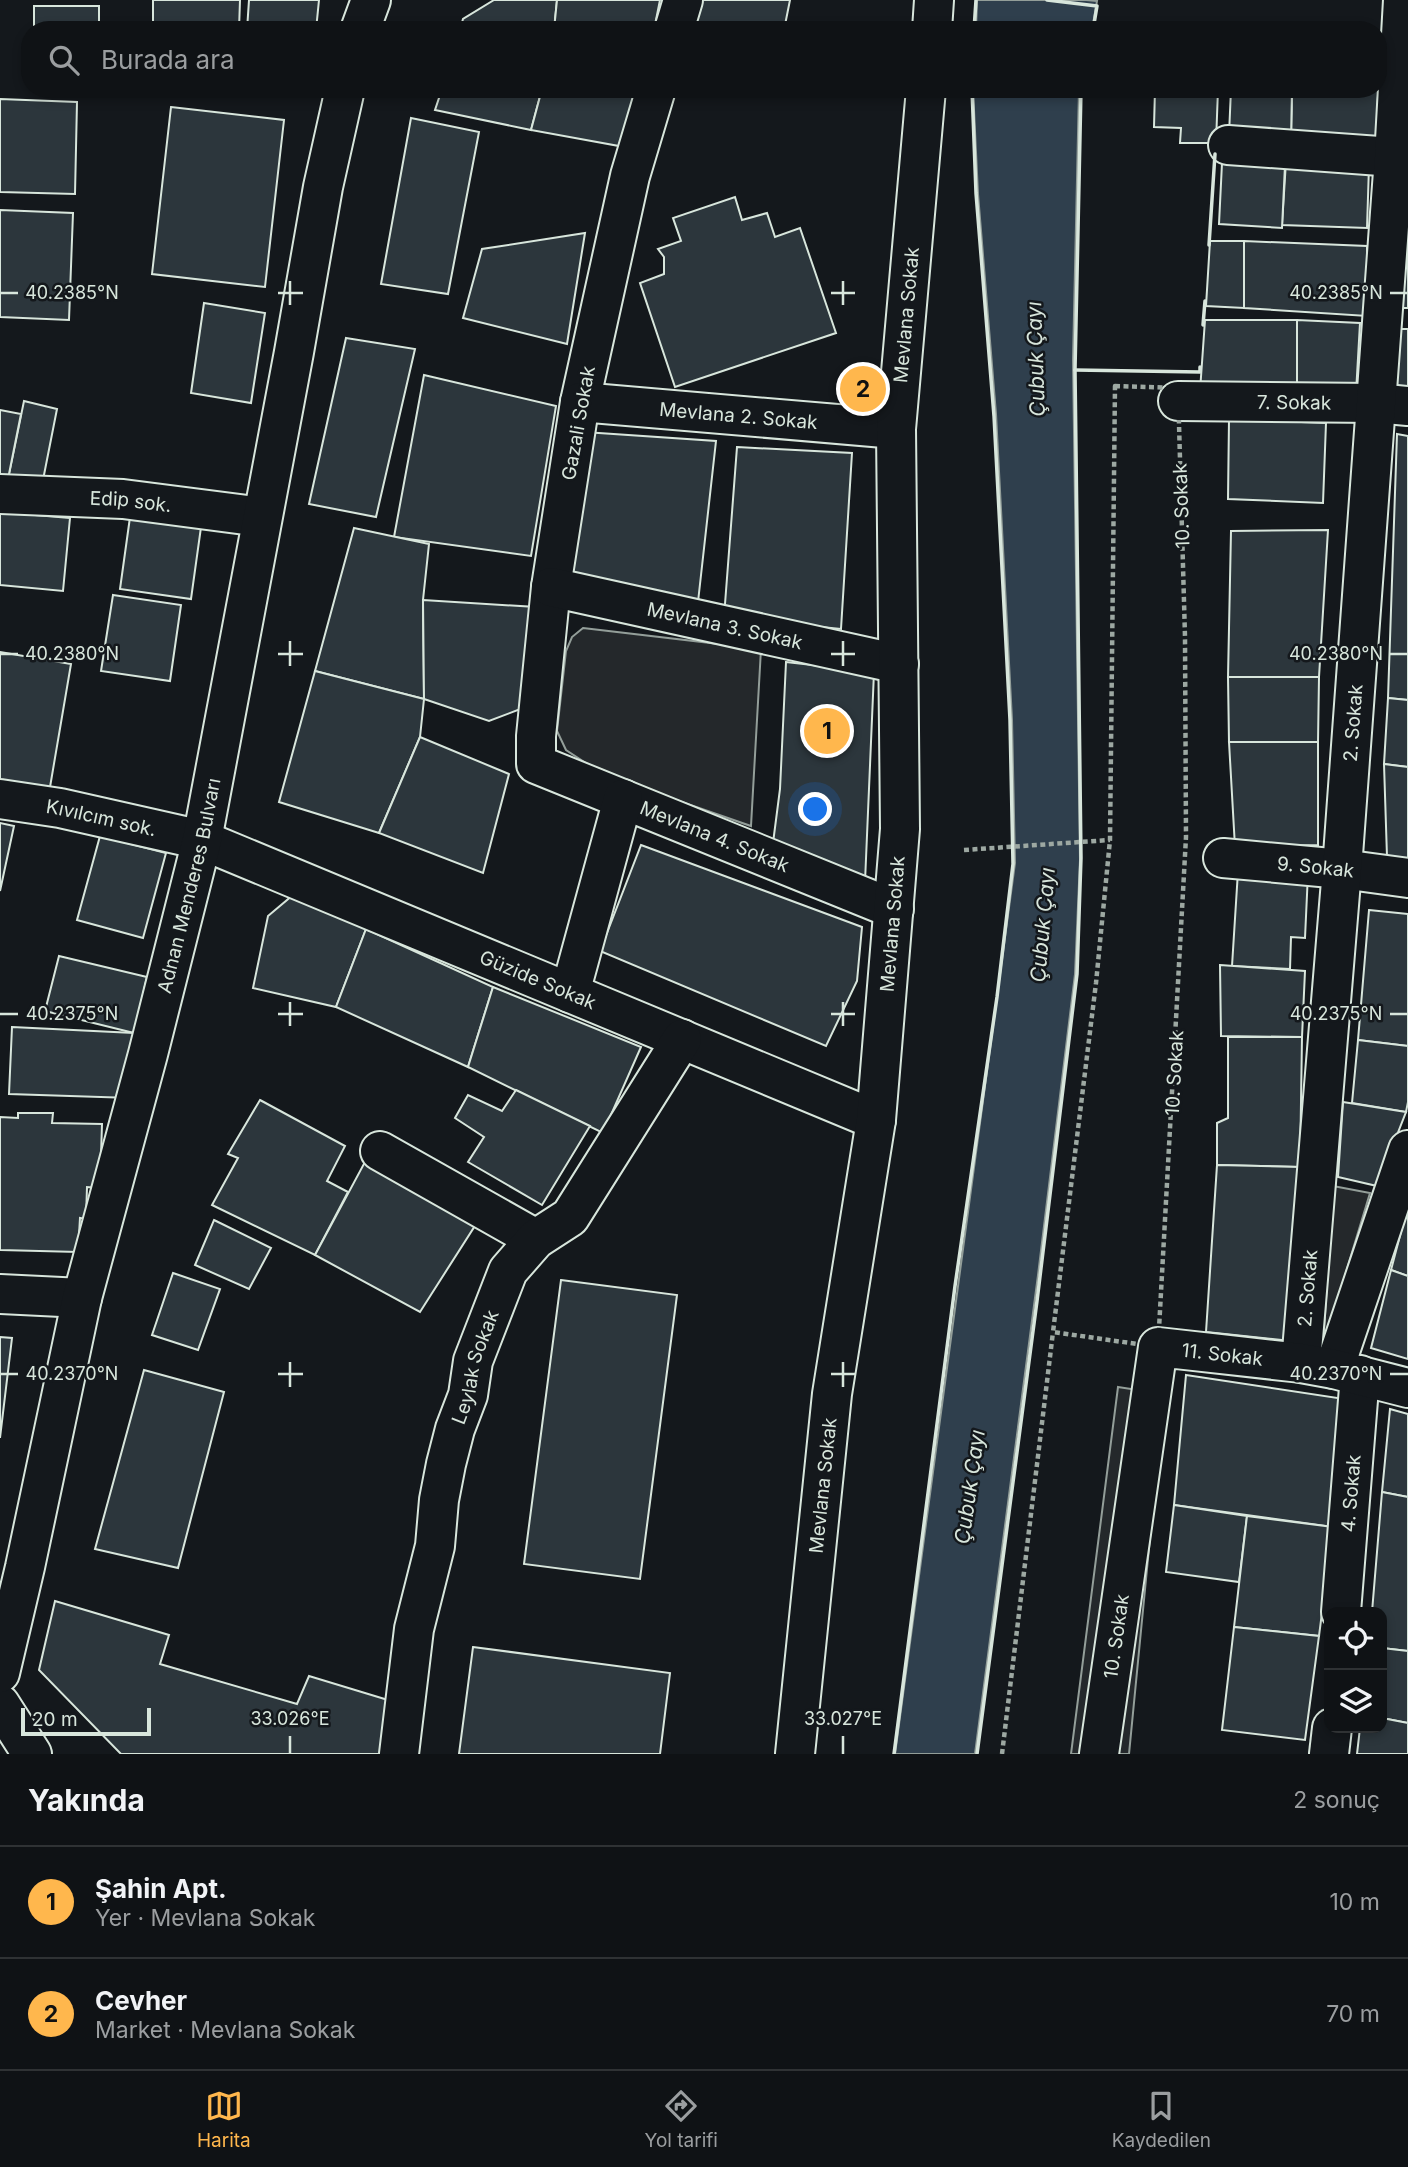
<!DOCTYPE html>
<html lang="tr">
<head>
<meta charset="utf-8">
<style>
  body { margin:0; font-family:Inter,sans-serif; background:#1d2022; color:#f1f3f6 }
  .controls { position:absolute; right:21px; bottom:21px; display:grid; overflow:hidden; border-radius:14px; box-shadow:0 4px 10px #0003 }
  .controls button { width:63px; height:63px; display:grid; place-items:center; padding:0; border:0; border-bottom:2px solid #2f3234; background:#0f1215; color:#f1f3f6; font:35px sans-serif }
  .scale { position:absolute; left:21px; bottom:18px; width:130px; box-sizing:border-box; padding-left:7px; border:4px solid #d8e6dc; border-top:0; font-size:19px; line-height:24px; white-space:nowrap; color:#d8e6dc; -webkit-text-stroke:5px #14181c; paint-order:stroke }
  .you { position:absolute; left:816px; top:810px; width:24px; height:24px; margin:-18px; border:5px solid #fff; border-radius:50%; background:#1a73e8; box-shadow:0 0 0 10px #1a73e833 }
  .badge { display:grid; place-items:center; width:46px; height:46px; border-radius:50%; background:#ffb74d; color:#111; font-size:23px; font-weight:700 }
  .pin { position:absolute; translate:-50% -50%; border:4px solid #fff; box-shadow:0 2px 7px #0006 }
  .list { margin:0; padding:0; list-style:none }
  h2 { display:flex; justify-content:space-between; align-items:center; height:91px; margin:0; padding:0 28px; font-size:30px }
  h2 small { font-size:23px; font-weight:400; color:#9b9ea0 }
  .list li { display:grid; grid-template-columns:46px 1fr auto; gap:21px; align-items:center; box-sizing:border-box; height:112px; padding:0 28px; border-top:2px solid #2f3234 }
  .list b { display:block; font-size:26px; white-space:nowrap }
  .list p { margin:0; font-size:23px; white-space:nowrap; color:#9b9ea0 }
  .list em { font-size:23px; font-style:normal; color:#9b9ea0 }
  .icon { flex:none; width:38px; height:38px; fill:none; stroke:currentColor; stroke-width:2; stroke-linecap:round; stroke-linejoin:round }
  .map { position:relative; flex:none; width:1408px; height:1754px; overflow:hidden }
  .search { position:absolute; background:#0f1215; box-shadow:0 4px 10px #0003; left:21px; right:21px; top:21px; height:77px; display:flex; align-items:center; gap:18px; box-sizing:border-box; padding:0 24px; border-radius:28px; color:#9b9ea0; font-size:26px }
  .sheet { height:315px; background:#0f1215 }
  nav { display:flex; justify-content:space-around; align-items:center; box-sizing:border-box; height:98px; border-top:2px solid #2f3234; background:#0f1215; font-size:19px; color:#9b9ea0 }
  nav a { display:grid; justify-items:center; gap:4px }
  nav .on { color:#ffb74d }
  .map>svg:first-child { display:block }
  .parking { fill:#24282b; stroke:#939e99; stroke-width:2 }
  .water { fill:#2f3f4d; stroke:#939e99; stroke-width:2 }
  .building { fill:#2c363c; stroke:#d8e6dc; stroke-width:2 }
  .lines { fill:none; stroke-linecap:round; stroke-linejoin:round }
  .minor-casing { stroke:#d8e6dc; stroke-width:42 }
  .major-casing { stroke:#d8e6dc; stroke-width:42 }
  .path { stroke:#9da8a2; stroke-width:4.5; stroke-dasharray:5 3.5; stroke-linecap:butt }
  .minor { stroke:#14181c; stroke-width:38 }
  .major { stroke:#14181c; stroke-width:38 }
  .wall { stroke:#d8e6dc; stroke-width:3.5 }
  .ticks { fill:none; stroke:#d8e6dc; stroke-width:2.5 }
  .labels { text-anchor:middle; stroke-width:5; stroke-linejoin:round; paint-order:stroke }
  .street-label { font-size:19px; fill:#d8e6dc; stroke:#14181c }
  .water-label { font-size:21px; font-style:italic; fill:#d8e6dc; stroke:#14181c }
  .ticks-label { font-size:18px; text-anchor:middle; fill:#d8e6dc; stroke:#14181c; stroke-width:5; stroke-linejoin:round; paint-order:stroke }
</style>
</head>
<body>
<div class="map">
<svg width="1408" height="1754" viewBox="0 0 1408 1754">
  <rect width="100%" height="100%" fill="#14181c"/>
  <g class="parking">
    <polygon points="583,628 761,649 751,826 604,775 566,750 557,731 566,651 572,637"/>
    <polygon points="1333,1186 1370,1193 1323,1348"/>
    <polygon points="1118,1387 1164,1394 1129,1754 1071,1754"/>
  </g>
  <g class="water">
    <polygon points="977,0 1086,0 1097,1 1092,30 976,30"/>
    <polygon points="973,89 1079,89 1073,360 1080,860 1075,974 1038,1275 975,1754 895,1754 1015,863 1012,720 996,414 978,194"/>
  </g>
  <g class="building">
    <polygon points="153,0 240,0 239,30 153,30"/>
    <polygon points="249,0 319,0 316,30 247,30"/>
    <polygon points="494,0 557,0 554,30 460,30 463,19"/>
    <polygon points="557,0 660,0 654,30 554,30"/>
    <polygon points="700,0 790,0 784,30 693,30"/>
    <rect x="34" y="6" width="65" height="24"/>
    <polygon points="1378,47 1380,47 1376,144 1291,140 1292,89 1378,89"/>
    <polygon points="242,89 311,89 310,95"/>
    <polygon points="442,89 542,89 531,130 435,110"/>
    <polygon points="542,89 642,89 630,148 531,130"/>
    <polygon points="1155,89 1218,89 1216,143 1180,143 1181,128 1154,127"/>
    <polygon points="1231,89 1292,89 1291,140 1229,135"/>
    <polygon points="0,99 77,102 75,194 0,192"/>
    <polygon points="171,107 284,120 265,287 152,274"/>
    <polygon points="411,118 479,132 448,294 381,284"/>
    <polygon points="1286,161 1369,166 1367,228 1282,225"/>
    <polygon points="1222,163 1285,165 1282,228 1219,224"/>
    <polygon points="735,197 742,220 767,213 775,237 800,228 836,333 675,387 640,283 664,274 664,257 658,249 681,241 673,218"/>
    <polygon points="0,210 73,213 69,320 0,317"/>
    <polygon points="585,233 567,344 463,318 482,249"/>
    <polygon points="1210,241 1244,241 1244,308 1206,306"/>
    <polygon points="1244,241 1367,246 1367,316 1244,308"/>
    <polygon points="1404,244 1408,244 1408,308 1401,308"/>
    <polygon points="204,303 265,313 251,403 191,393"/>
    <polygon points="1205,320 1297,320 1297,393 1200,391"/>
    <polygon points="1297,320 1360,323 1356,393 1297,393"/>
    <polygon points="1398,329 1408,329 1408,395 1395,395"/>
    <polygon points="346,338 415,349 376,517 309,504"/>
    <polygon points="424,375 556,406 531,556 394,537"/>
    <polygon points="24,401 57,409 42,485 8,479"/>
    <polygon points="0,410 21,414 8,479 0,478"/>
    <polygon points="1229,419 1326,423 1323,503 1228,499"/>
    <polygon points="584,432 716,441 698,602 561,584"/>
    <polygon points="1397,434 1408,436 1408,700 1388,698"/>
    <polygon points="737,447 852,453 841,629 724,617"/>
    <polygon points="131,510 202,520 191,599 120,589"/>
    <polygon points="0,512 70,518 63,591 0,585"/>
    <polygon points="354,528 429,544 423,600 424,699 315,671"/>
    <polygon points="1328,530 1319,677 1228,677 1231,531"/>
    <polygon points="113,595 181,605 170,681 101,671"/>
    <polygon points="423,600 536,607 523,708 489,721 424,699"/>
    <polygon points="0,652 71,664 49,793 0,785"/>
    <polygon points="786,662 874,672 865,882 773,843 780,789"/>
    <polygon points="315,671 424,699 420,737 379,833 279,802"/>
    <polygon points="1228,677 1319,677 1318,742 1229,742"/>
    <polygon points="1388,698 1408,700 1408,767 1384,764"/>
    <polygon points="420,737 509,774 483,873 379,833"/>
    <polygon points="1229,742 1318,742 1318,845 1235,847"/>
    <polygon points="1384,764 1408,767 1408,860 1387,857"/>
    <polygon points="0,823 14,826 0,891"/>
    <polygon points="100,836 166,853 143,938 77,920"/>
    <polygon points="641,845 862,927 857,981 826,1046 600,951"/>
    <polygon points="1238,871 1308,873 1305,938 1291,937 1290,969 1232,966"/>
    <polygon points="293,895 366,929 336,1007 253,988 268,916"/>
    <polygon points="1369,910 1408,914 1408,1046 1358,1040"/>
    <polygon points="366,929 493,987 468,1067 336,1007"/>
    <polygon points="59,956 147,977 134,1033 45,1011"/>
    <polygon points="1220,965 1305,971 1302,1037 1221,1036"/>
    <polygon points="493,987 641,1047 603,1133 468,1067"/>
    <polygon points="12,1027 134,1033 131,1098 9,1094"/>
    <polygon points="1228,1037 1302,1037 1300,1167 1217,1165 1217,1123 1228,1118"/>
    <polygon points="1358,1040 1408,1046 1408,1102 1406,1112 1352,1103"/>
    <polygon points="516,1090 590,1126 542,1205 468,1162 484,1137 455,1118 468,1095 502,1111"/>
    <polygon points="260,1100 345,1146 327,1181 348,1192 315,1255 212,1205 238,1158 228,1154"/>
    <polygon points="1343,1102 1406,1112 1377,1186 1338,1177"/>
    <polygon points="18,1113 53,1113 52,1123 102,1124 100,1188 87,1187 86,1219 80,1218 78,1252 0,1250 0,1117 18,1118"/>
    <polygon points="366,1160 478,1221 420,1312 315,1255"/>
    <polygon points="1217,1165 1300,1167 1291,1341 1206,1332"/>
    <polygon points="1408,1205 1408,1276 1391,1270"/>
    <polygon points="214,1220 271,1248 249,1289 195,1265"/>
    <polygon points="1391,1270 1408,1276 1408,1359 1371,1348"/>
    <polygon points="173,1273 220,1289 198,1350 152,1335"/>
    <polygon points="561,1280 677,1295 640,1579 524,1564"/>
    <polygon points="0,1337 12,1338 0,1438"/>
    <polygon points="144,1370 224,1392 178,1568 95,1549"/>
    <polygon points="1186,1375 1351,1400 1333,1527 1174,1505"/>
    <polygon points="1390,1409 1408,1414 1408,1497 1382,1492"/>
    <polygon points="1382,1492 1408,1497 1408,1651 1382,1648 1382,1612 1372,1612"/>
    <polygon points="1174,1505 1247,1516 1239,1582 1166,1572"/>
    <polygon points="1247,1516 1333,1527 1319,1636 1234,1627"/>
    <polygon points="55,1601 169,1635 160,1664 297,1704 309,1676 388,1700 382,1754 121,1754 39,1670"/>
    <polygon points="1234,1627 1319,1636 1305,1740 1222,1730"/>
    <polygon points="473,1647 670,1673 660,1754 459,1754"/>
    <polygon points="1382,1648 1408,1651 1408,1723 1382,1718"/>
    <polygon points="1382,1718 1408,1723 1408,1754 1357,1754 1360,1728 1382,1728"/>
  </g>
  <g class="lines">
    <defs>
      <g id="minor">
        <polyline points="674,30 683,0"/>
        <polyline points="932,30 934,0"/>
        <path id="s1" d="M656,89L630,176L580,402L551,587L536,736V764L894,909"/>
        <polyline points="1228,145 1408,158"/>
        <path id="s2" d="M1178,401L1376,403L1408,406"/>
        <path id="s3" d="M580,402L896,429"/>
        <path id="s4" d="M0,494L123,499L262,517"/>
        <path id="s5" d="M551,587L899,664"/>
        <path id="s6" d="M0,799L60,808L202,840L876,1120"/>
        <path id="s7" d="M1223,858L1342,869L1408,878"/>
        <polyline points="570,993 623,799"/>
        <polyline points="380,1151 536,1239"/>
        <polyline points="0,1294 82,1298"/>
        <path id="s8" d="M1301,1363L1342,869L1394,158L1403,0"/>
        <polyline points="1334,1369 1408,1150"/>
        <path id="s9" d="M1341,1612L1360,1375"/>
        <polyline points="0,1704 32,1754"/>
        <path id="s10" d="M399,1754L414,1629L435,1546L439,1500L446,1464L455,1429L468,1395L473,1361L508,1271L536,1239L570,1217L682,1039"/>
        <path id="s11" d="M795,1754L832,1394L876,1120L900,829L896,429L926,89"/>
        <path id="s12" d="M1099,1754L1158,1347L1301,1363L1334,1369L1408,1388"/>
        <polyline points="1329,1754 1332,1728"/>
      </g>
      <g id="major">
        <polyline points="360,30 371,0"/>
        <path id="s13" d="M0,1673L25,1567L82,1298L148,1054L202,840L294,352L323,187L345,89"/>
      </g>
    </defs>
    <use href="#minor" class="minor-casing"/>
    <use href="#major" class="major-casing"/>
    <g class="path">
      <polygon points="1115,386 1178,388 1185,637 1186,837 1158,1347 1053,1332 1096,983 1110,840"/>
      <polyline points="964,850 1110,840"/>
      <polyline points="1002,1754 1053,1332"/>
    </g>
    <use href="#minor" class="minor"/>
    <use href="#major" class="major"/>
    <g class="wall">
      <polyline points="1047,0 1097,6 1093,30"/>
      <polyline points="974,30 976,0"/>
      <polyline points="1209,245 1215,154"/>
      <polyline points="1203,325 1205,301"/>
      <polyline points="1075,370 1200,372 1200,367"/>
      <polyline points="894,1754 955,1286 997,997 1013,864 1010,720 994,416 976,193 972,89"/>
      <polyline points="977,1754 1037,1301 1077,974 1081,858 1075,370 1081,89"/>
    </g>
  </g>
  <path class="ticks" d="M290,281V305M843,281V305M0,293H18M278,293H303M831,293H855M1390,293H1408M290,641V666M843,641V666M0,654H18M278,654H303M831,654H855M1390,654H1408M290,1002V1026M843,1002V1026M0,1014H18M278,1014H303M831,1014H855M1390,1014H1408M290,1362V1387M843,1362V1387M0,1374H18M278,1374H303M831,1374H855M1390,1374H1408M290,1736V1754M843,1736V1754"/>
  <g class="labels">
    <g class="street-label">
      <text dy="7" stroke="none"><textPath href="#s11" startOffset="1446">Mevlana Sokak</textPath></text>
      <text dy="7" stroke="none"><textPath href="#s2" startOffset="116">7. Sokak</textPath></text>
      <text dy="7" stroke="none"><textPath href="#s3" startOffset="159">Mevlana 2. Sokak</textPath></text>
      <text transform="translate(578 423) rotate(-80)" y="7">Gazali Sokak</text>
      <text dy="7" stroke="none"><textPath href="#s4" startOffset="131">Edip sok.</textPath></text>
      <text transform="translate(1181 506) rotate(-92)" y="7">10. Sokak</text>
      <text dy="7" stroke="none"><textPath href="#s5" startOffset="178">Mevlana 3. Sokak</textPath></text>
      <text dy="7" stroke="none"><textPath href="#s8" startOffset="642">2. Sokak</textPath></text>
      <text dy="7" stroke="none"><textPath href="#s6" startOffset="103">Kıvılcım sok.</textPath></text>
      <text dy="7" stroke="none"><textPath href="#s1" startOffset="880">Mevlana 4. Sokak</textPath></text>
      <text dy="7" stroke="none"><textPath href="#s7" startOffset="93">9. Sokak</textPath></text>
      <text dy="7" stroke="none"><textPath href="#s13" startOffset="810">Adnan Menderes Bulvarı</textPath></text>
      <text dy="7" stroke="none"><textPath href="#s11" startOffset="836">Mevlana Sokak</textPath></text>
      <text dy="7" stroke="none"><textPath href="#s6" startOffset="570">Güzide Sokak</textPath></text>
      <text transform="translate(1174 1073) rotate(-87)" y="7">10. Sokak</text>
      <text dy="7" stroke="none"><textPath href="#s8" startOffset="75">2. Sokak</textPath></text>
      <text dy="7" stroke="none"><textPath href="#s12" startOffset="476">11. Sokak</textPath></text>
      <text dy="7" stroke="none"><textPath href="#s10" startOffset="396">Leylak Sokak</textPath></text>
      <text dy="7" stroke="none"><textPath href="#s11" startOffset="270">Mevlana Sokak</textPath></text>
      <text dy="7" stroke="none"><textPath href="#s9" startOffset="119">4. Sokak</textPath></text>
      <text dy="7" stroke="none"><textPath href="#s12" startOffset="119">10. Sokak</textPath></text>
    </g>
    <g class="water-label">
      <text transform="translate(1036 359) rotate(-92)" y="7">Çubuk Çayı</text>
      <text transform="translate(1043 925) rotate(-85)" y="7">Çubuk Çayı</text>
      <text transform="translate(970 1487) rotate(-82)" y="7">Çubuk Çayı</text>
    </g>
  </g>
  <g class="ticks-label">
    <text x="72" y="299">40.2385°N</text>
    <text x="1336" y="299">40.2385°N</text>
    <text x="72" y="660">40.2380°N</text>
    <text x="1336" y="660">40.2380°N</text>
    <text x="72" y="1020">40.2375°N</text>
    <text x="1336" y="1020">40.2375°N</text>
    <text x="72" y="1380">40.2370°N</text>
    <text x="1336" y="1380">40.2370°N</text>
    <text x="290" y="1725">33.026°E</text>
    <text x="843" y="1725">33.027°E</text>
  </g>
</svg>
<div class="controls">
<button><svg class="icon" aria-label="locate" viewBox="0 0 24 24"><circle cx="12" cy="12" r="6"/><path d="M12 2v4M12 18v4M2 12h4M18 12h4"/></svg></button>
<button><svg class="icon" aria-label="layers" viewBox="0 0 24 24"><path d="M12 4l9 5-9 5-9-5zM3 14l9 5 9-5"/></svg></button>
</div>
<div class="scale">20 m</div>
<div class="you"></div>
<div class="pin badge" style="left:827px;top:731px">1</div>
<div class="pin badge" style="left:863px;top:389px">2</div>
<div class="search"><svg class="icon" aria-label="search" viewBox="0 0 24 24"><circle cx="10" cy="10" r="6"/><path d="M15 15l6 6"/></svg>Burada ara</div>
</div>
<section class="sheet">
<h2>Yakında<small>2 sonuç</small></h2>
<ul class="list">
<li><span class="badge">1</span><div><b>Şahin Apt.</b><p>Yer · Mevlana Sokak</p></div><em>10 m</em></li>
<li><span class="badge">2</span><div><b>Cevher</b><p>Market · Mevlana Sokak</p></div><em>70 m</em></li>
</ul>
</section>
<nav>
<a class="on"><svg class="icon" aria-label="map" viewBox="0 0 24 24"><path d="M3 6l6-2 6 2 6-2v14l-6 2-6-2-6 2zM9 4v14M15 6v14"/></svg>Harita</a>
<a><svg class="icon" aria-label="directions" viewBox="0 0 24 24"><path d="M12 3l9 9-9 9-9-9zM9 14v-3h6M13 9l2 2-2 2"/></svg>Yol tarifi</a>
<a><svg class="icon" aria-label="saved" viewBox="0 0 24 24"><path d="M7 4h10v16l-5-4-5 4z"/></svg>Kaydedilen</a>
</nav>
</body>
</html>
